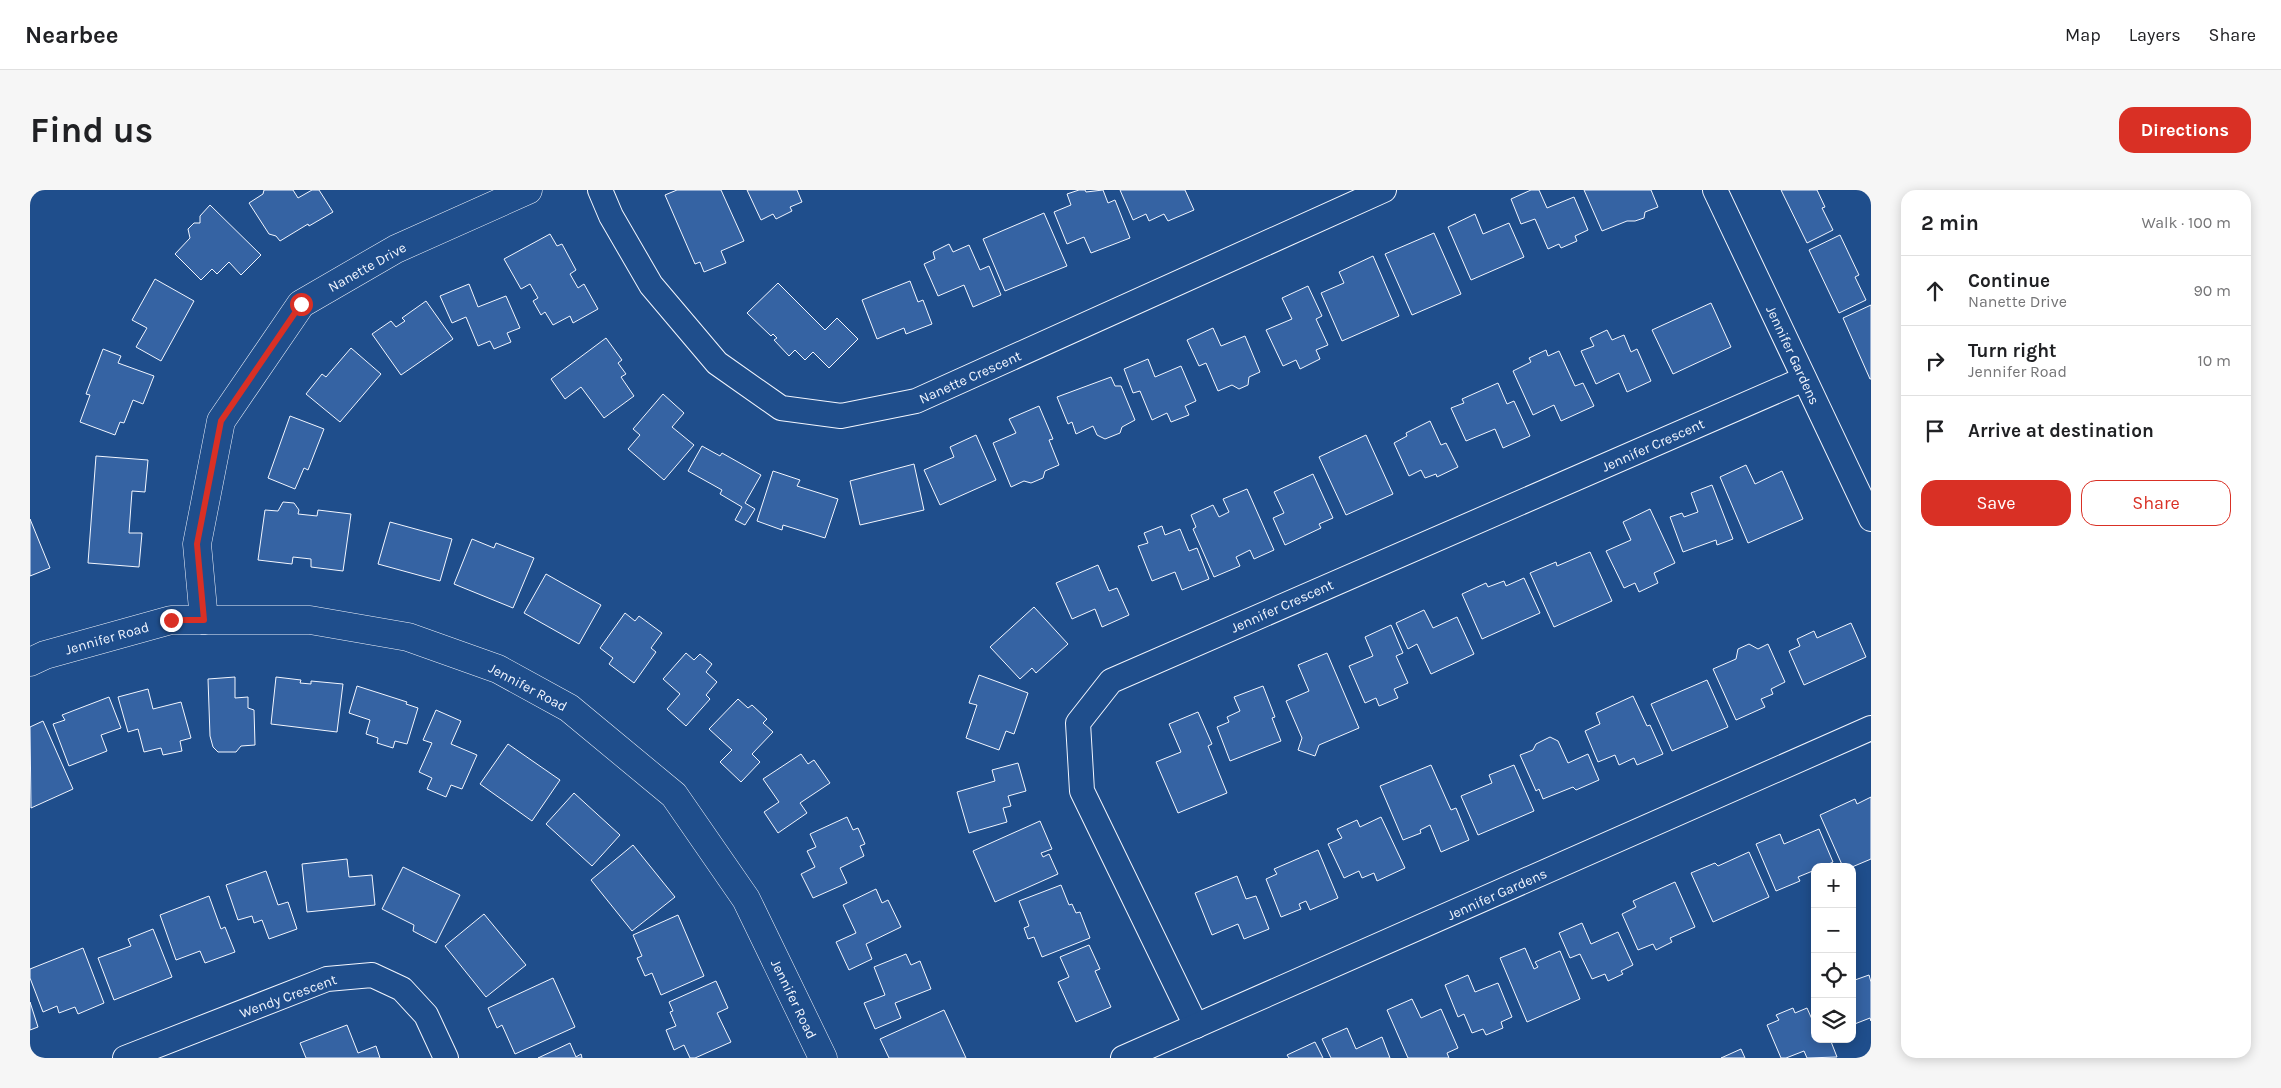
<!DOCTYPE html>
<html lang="en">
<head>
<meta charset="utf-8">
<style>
  body { margin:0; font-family:Karla,sans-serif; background:#f6f6f6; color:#202124 }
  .controls { position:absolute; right:15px; bottom:15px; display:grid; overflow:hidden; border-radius:10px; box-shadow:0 2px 12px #0003 }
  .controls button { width:45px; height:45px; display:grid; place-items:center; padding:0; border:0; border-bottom:1px solid #e0e0e0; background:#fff; color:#202124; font:25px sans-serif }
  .stop { position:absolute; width:15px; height:15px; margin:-11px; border:4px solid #d93025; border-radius:50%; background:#fff }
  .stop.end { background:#d93025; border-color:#fff; box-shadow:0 1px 5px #0008 }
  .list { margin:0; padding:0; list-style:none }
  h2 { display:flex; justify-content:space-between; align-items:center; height:65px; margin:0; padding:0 20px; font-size:21px }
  h2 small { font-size:16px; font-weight:400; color:#757577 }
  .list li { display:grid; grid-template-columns:32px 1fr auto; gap:15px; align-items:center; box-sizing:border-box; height:70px; padding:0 20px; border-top:1px solid #e0e0e0 }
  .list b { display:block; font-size:19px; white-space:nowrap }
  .list p { margin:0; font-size:16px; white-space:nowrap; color:#757577 }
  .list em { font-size:16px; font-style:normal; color:#757577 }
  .actions { display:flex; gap:10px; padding:15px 20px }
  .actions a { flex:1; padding:11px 0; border:1px solid #d93025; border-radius:15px; text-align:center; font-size:18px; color:#d93025 }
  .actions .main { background:#d93025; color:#fff }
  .icon { flex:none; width:28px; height:28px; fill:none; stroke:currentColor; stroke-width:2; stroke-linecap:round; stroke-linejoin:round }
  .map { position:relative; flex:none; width:1841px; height:868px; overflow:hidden; border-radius:15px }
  header { display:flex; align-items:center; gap:30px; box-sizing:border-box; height:70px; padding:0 25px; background:#fff; border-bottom:1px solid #e0e0e0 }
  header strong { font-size:24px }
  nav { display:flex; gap:28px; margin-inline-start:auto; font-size:18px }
  .intro { display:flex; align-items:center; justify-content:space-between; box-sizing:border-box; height:120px; padding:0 30px }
  h1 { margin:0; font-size:35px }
  .button { padding:12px 22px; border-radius:15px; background:#d93025; color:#fff; font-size:18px; font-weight:700 }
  main { display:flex; gap:30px; padding:0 30px }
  aside { flex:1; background:#fff; border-radius:15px; box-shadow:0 2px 12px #0003 }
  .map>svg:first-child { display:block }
  .building { fill:#3563a3; stroke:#f2f6ff }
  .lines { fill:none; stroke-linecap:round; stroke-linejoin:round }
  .minor-casing { stroke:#f2f6ff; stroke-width:26 }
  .tertiary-casing { stroke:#f2f6ff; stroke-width:29 }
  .minor { stroke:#1f4e8c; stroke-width:24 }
  .tertiary { stroke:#1f4e8c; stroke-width:28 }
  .route { stroke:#d93025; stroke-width:6 }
  .labels { text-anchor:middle; stroke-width:4; stroke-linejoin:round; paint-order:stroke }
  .street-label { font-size:14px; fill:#f2f6ff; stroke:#1f4e8c }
</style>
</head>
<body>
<header>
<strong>Nearbee</strong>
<nav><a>Map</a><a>Layers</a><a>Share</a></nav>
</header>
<div class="intro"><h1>Find us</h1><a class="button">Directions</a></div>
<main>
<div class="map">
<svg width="1841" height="868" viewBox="0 0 1841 868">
  <rect width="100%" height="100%" fill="#1f4e8c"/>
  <g class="building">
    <polygon points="234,0 263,0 268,8 282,0 289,0 303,22 279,36 278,34 250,51 246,46 239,44 219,13 233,4"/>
    <polygon points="647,0 691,0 714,51 691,61 696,73 674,82 670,72 665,74 635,5"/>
    <polygon points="717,0 767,0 772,12 760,17 762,21 746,29 743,24 731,30"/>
    <polygon points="1049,0 1055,0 1056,2 1073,0 1078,13 1085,10 1100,48 1061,63 1054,47 1037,54 1024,22 1041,15 1037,4"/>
    <polygon points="1090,0 1155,0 1164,20 1138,31 1134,24 1119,31 1116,24 1103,30"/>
    <polygon points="1501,0 1509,0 1517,18 1544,7 1558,40 1545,46 1547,51 1531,58 1529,54 1518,59 1505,29 1491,34 1481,9"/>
    <polygon points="1554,0 1621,0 1628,17 1615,22 1614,28 1605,31 1597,31 1572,41"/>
    <polygon points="1751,0 1787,0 1795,17 1792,18 1803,40 1777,53"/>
    <polygon points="180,15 231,65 211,85 199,72 187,84 182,79 171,90 145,64 160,48 158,39 164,33 170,33 170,26"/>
    <polygon points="1014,23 1037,76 975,101 953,49"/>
    <polygon points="1445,24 1453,44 1479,33 1494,67 1441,90 1418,37"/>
    <polygon points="1404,43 1431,104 1382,125 1355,64"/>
    <polygon points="520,44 527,56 532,54 546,80 540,84 548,98 554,94 568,119 543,133 540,126 523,135 515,122 511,125 503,111 508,108 500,94 491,99 474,69"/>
    <polygon points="1810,45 1829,85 1825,87 1836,110 1809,123 1779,60"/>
    <polygon points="919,54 923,62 939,55 950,80 959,76 971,105 943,117 934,95 908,106 894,74 905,69 903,62"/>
    <polygon points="1343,66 1369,126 1312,151 1291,103 1314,93 1309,82"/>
    <polygon points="125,89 164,111 131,171 106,157 117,138 102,130"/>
    <polygon points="880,91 888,112 893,110 902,134 876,144 874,138 847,149 832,110"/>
    <polygon points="748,93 795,140 807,128 828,149 799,178 783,162 775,170 765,160 759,166 744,150 747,148 743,144 741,146 717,123"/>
    <polygon points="439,94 448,117 476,106 490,138 477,143 481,152 464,159 460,151 448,156 436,127 422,133 410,106"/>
    <polygon points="1278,96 1292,126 1286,129 1298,155 1286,160 1290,169 1270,179 1266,170 1253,176 1236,140 1262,129 1252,108"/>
    <polygon points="396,111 423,149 371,185 342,144 361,131 366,137 375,131 372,128"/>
    <polygon points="1681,113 1701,157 1643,184 1622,140"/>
    <polygon points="1841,115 1841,189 1840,189 1813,128"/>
    <polygon points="1183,138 1191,156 1215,146 1230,182 1219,187 1218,195 1209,199 1202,195 1188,201 1176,173 1169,176 1157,150"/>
    <polygon points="1577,140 1582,150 1594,145 1601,162 1607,159 1621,191 1597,202 1589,183 1566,194 1551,161 1564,156 1560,148"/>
    <polygon points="576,148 592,170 588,173 596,184 591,187 604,206 574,228 551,197 535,209 521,189"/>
    <polygon points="321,158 351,184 310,232 276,204 292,184 296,187"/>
    <polygon points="73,159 91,166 88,173 124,186 113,214 103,210 94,233 90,232 85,245 50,232 60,205 56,204"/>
    <polygon points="1516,160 1518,166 1529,161 1545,196 1553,193 1564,216 1531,231 1524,215 1503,225 1483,181 1501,172 1499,168"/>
    <polygon points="1118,169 1125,187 1151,176 1166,211 1155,216 1159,225 1141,232 1137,223 1122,230 1110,201 1103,203 1094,179"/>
    <polygon points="1081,187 1085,196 1091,196 1105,230 1092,237 1090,243 1075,249 1067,245 1063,236 1046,244 1042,232 1038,234 1027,207"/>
    <polygon points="1468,193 1477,214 1484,211 1500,246 1473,258 1465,239 1436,251 1421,218 1434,213 1432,209"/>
    <polygon points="633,204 654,223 642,237 664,255 634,290 598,259 610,245 603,239"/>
    <polygon points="1009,216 1023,249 1019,250 1029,275 1015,281 1013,288 1001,293 994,291 981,297 963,253 986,243 979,229"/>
    <polygon points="260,226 294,239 278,280 274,278 265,299 238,288"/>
    <polygon points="1400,231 1411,255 1416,253 1428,277 1407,287 1406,284 1395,288 1391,280 1379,286 1364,253 1377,246 1376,243"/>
    <polygon points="946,245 966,290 910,315 894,280 924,267 920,257"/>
    <polygon points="1336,245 1363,304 1316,325 1289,267"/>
    <polygon points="672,256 690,266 692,263 731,285 715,313 725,319 715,335 705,330 712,317 690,304 692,300 658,281"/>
    <polygon points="66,266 118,270 115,302 102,301 99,343 112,343 109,377 58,373"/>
    <polygon points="884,274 894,320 830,335 820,291"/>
    <polygon points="1716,275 1725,294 1752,281 1773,329 1718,353 1690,287"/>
    <polygon points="743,281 770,290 767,296 808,309 795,348 753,335 752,340 727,331"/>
    <polygon points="1283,284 1303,328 1289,334 1291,338 1255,355 1243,328 1254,323 1244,302"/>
    <polygon points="1682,295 1703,349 1687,355 1686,350 1653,362 1640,327 1652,323 1654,327 1668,322 1661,303"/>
    <polygon points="1217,299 1244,360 1224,369 1220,360 1206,367 1210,376 1184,387 1163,339 1166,337 1161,325 1183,315 1189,327 1199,322 1193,309"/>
    <polygon points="253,312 264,313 269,320 268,324 287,326 288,320 321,324 313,381 281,377 281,369 263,367 262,374 228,370 235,320 248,321"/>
    <polygon points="1620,319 1645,373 1624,383 1628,393 1609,402 1605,393 1594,398 1576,361 1601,350 1593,332"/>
    <polygon points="0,329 20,378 0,386"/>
    <polygon points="360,332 422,349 410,391 348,374"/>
    <polygon points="1132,336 1135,345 1150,339 1159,361 1167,358 1179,389 1152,400 1145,382 1122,391 1108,356 1118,353 1114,343"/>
    <polygon points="442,349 464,358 466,353 504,368 483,418 424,394"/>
    <polygon points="1560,362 1582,411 1524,437 1500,383 1526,372 1527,376"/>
    <polygon points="1068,375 1079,401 1087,398 1099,425 1072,437 1065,419 1042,429 1026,393"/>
    <polygon points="516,384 571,415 549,454 494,423"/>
    <polygon points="1494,388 1510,423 1452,449 1432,404 1456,393 1458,397 1474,391 1476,396"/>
    <polygon points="1004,417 1038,454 1006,483 1002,478 990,489 960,457"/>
    <polygon points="1394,420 1403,438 1427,427 1444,464 1401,484 1387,454 1378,459 1366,433"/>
    <polygon points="595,423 605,431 609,426 632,443 621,458 626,462 604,493 579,474 583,468 570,458"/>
    <polygon points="1821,433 1836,467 1774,495 1759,461 1770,456 1767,449 1784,441 1787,448"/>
    <polygon points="1361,435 1373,463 1366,466 1378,493 1364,499 1368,508 1349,516 1346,508 1335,513 1319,476 1343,466 1335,447"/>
    <polygon points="1719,454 1728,459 1738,454 1755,492 1741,499 1743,504 1731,509 1735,517 1706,530 1683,479 1706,469 1708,459"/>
    <polygon points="656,463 664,470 670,464 682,474 676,482 687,492 676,505 680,509 656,536 637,519 650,504 633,489"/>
    <polygon points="1297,463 1329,538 1289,555 1285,566 1268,560 1272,548 1256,511 1279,501 1268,475"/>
    <polygon points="949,485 998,503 984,544 976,541 969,560 936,548 947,515 939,513"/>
    <polygon points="205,487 205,508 218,507 218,518 224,520 225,555 211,556 206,562 188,562 183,557 180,546 178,489"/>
    <polygon points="246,487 271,490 270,493 281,494 281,491 313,494 307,542 241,534"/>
    <polygon points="1677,490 1698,537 1642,561 1621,514"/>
    <polygon points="327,496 377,512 376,514 388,518 377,554 365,551 363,558 347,553 348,548 336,544 340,530 319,523"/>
    <polygon points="1233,496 1245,527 1242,528 1251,551 1200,571 1187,537 1199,532 1197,527 1210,521 1204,507"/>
    <polygon points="118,499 123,519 151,512 161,548 150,551 152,561 133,565 131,558 114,562 108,539 98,542 88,507"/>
    <polygon points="1603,506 1617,536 1620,535 1633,564 1607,575 1604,568 1589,575 1585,565 1568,572 1555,541 1570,534 1566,523"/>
    <polygon points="79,507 91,538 71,545 77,561 39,576 23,534 35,530 32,525"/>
    <polygon points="708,509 718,518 722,515 737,529 733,533 743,542 722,564 730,572 711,592 690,572 702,560 679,539"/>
    <polygon points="406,520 431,531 421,554 447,565 432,599 421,595 416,607 397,599 402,588 389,582 402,553 393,550"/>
    <polygon points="1168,522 1182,554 1178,556 1197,603 1148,623 1126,572 1151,562 1139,534"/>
    <polygon points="13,531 43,599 1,618 0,537"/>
    <polygon points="1520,547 1528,551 1538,573 1558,564 1569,590 1546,600 1543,597 1513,609 1509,599 1506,601 1490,565 1503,560 1506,554"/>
    <polygon points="478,554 530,590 502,631 450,594"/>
    <polygon points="771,564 778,574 784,570 800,593 770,613 777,623 748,643 734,622 749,612 733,589"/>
    <polygon points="988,573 996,601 978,606 981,616 973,618 977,632 939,643 927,602 965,591 962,580"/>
    <polygon points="1401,575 1421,620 1426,618 1439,650 1411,662 1400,635 1390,640 1391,643 1373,650 1350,596"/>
    <polygon points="1484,575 1504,621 1448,645 1431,606 1462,593 1459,585"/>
    <polygon points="544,603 590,645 562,676 516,634"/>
    <polygon points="1841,607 1841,669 1822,677 1813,677 1790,625 1825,609 1827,614"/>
    <polygon points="817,627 823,640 828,638 835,654 830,656 834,666 810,678 817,693 783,708 771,684 785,677 777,661 786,657 780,644"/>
    <polygon points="1351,627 1375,678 1347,691 1344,683 1332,688 1329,681 1314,688 1298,654 1312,648 1307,639 1327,630 1330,637"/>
    <polygon points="1010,631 1022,659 1011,663 1013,667 1019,664 1028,684 965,712 943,661"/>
    <polygon points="1789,639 1803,672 1793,677 1785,677 1785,680 1768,687 1770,691 1746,701 1726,654 1750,644 1754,654"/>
    <polygon points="603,655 645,707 602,741 561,690"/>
    <polygon points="1288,660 1308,708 1280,720 1276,711 1269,714 1271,719 1251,727 1236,689 1247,684 1244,679"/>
    <polygon points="1719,662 1739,707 1683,732 1661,683 1685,673 1688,676"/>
    <polygon points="317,669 319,687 342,685 345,715 277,722 272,674"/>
    <polygon points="373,677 430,705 406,753 383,741 384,735 352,719"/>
    <polygon points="236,681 248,715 258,712 267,739 239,749 232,730 224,733 222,726 208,730 196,695"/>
    <polygon points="1207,686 1216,709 1226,706 1239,739 1214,749 1208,734 1182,745 1165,703"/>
    <polygon points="1645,692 1665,737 1640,748 1642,752 1626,760 1623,754 1608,760 1592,724 1606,717 1603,711"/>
    <polygon points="1031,695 1039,715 1042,714 1046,723 1050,722 1060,748 1012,767 1004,747 998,749 994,738 999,736 989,711"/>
    <polygon points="846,699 852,713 858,710 871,737 836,754 842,769 819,780 806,752 826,743 813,715"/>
    <polygon points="179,706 191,739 195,737 205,762 175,773 170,761 146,770 130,725"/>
    <polygon points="454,724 496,775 456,807 415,756"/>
    <polygon points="648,725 674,786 631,805 622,783 615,786 607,768 612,766 603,745"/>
    <polygon points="1552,733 1561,754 1588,742 1603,775 1591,781 1593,784 1578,791 1575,784 1562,789 1550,764 1540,768 1529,743"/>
    <polygon points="123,739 142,787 84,810 68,768 101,756 98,749"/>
    <polygon points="1059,755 1070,779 1065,781 1081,817 1046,832 1028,792 1039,787 1030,767"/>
    <polygon points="53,758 74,813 48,824 45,817 29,823 27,816 13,822 0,788 0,779"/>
    <polygon points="1495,758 1504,779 1508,777 1505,772 1530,761 1550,809 1497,832 1470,768"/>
    <polygon points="876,764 881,775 890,771 901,799 865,813 871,828 845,839 834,813 855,805 844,777"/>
    <polygon points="1438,785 1445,802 1468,793 1482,827 1471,832 1473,838 1456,845 1453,839 1442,843 1434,824 1428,827 1415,795"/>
    <polygon points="1839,785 1841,792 1841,831 1840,828 1822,835 1822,791"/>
    <polygon points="523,788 545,837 485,864 472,835 467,838 458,818"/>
    <polygon points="686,791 698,818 687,823 701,852 665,868 660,868 654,855 644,860 636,840 646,836 640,822 643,821 639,812"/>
    <polygon points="1382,809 1391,828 1411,819 1428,858 1417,863 1419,868 1378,868 1357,820"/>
    <polygon points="0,812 8,837 0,840"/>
    <polygon points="1763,818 1765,823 1777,818 1785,836 1785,849 1800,849 1807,867 1777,868 1774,861 1756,868 1751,868 1737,835 1749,830 1746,825"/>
    <polygon points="914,820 936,868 859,868 850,849"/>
    <polygon points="317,835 328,863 346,856 350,868 276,868 270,853"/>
    <polygon points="1317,838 1326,859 1352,847 1360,868 1301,868 1292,849"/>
    <polygon points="1285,852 1293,868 1259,868 1257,865"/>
    <polygon points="540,853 546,867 551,864 552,868 508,868"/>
    <polygon points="1711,859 1715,868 1691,868"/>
  </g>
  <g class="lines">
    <defs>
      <g id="minor">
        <polyline points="570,0 581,26 621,95 687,173 751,218 811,226 886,211 1354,0"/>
        <polyline points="1685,0 1841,329"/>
        <polyline points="1166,836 1052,601 1048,533 1081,491 1774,189"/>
        <polyline points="95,868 297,789 342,785 372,799 396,825 416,868"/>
        <polyline points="1093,868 1841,538"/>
      </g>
      <g id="tertiary">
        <polyline points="174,430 167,354 191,231 271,114 366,59 498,0"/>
        <polyline points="0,472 15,465 141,430 280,430 378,447 468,479 539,518 644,605 716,709 793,868"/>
      </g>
    </defs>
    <use href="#minor" class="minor-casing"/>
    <use href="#tertiary" class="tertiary-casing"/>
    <use href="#minor" class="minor"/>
    <use href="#tertiary" class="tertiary"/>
  </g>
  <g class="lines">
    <polyline class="route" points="141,430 174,430 167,354 191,231 271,114"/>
  </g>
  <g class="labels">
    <g class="street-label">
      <text transform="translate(337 77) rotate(-29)" y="5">Nanette Drive</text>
      <text transform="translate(1763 165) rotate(65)" y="5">Jennifer Gardens</text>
      <text transform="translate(940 187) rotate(-24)" y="5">Nanette Crescent</text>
      <text transform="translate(1623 255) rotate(-24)" y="5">Jennifer Crescent</text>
      <text transform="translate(1252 416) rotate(-24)" y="5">Jennifer Crescent</text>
      <text transform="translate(77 448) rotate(-16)" y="5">Jennifer Road</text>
      <text transform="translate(498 497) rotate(28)" y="5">Jennifer Road</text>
      <text transform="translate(1467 704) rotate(-24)" y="5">Jennifer Gardens</text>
      <text transform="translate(258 806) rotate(-20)" y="5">Wendy Crescent</text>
      <text transform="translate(764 809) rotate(64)" y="5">Jennifer Road</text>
    </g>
  </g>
</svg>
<div class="controls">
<button>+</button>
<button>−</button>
<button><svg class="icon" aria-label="locate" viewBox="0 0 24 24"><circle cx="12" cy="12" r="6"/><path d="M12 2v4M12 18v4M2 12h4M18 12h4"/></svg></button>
<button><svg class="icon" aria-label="layers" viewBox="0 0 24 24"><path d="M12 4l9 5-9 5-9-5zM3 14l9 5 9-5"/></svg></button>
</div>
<div class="stop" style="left:271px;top:114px"></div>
<div class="stop end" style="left:141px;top:430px"></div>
</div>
<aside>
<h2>2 min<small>Walk · 100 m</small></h2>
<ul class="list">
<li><svg class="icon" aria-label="ahead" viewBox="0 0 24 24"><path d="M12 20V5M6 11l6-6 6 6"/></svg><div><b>Continue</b><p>Nanette Drive</p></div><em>90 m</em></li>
<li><svg class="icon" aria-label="right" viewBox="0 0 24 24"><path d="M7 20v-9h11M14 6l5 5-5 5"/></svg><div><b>Turn right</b><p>Jennifer Road</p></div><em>10 m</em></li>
<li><svg class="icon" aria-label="arrive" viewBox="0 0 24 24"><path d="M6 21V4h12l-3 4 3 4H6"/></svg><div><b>Arrive at destination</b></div></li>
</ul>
<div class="actions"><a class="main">Save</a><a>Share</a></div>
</aside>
</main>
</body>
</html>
